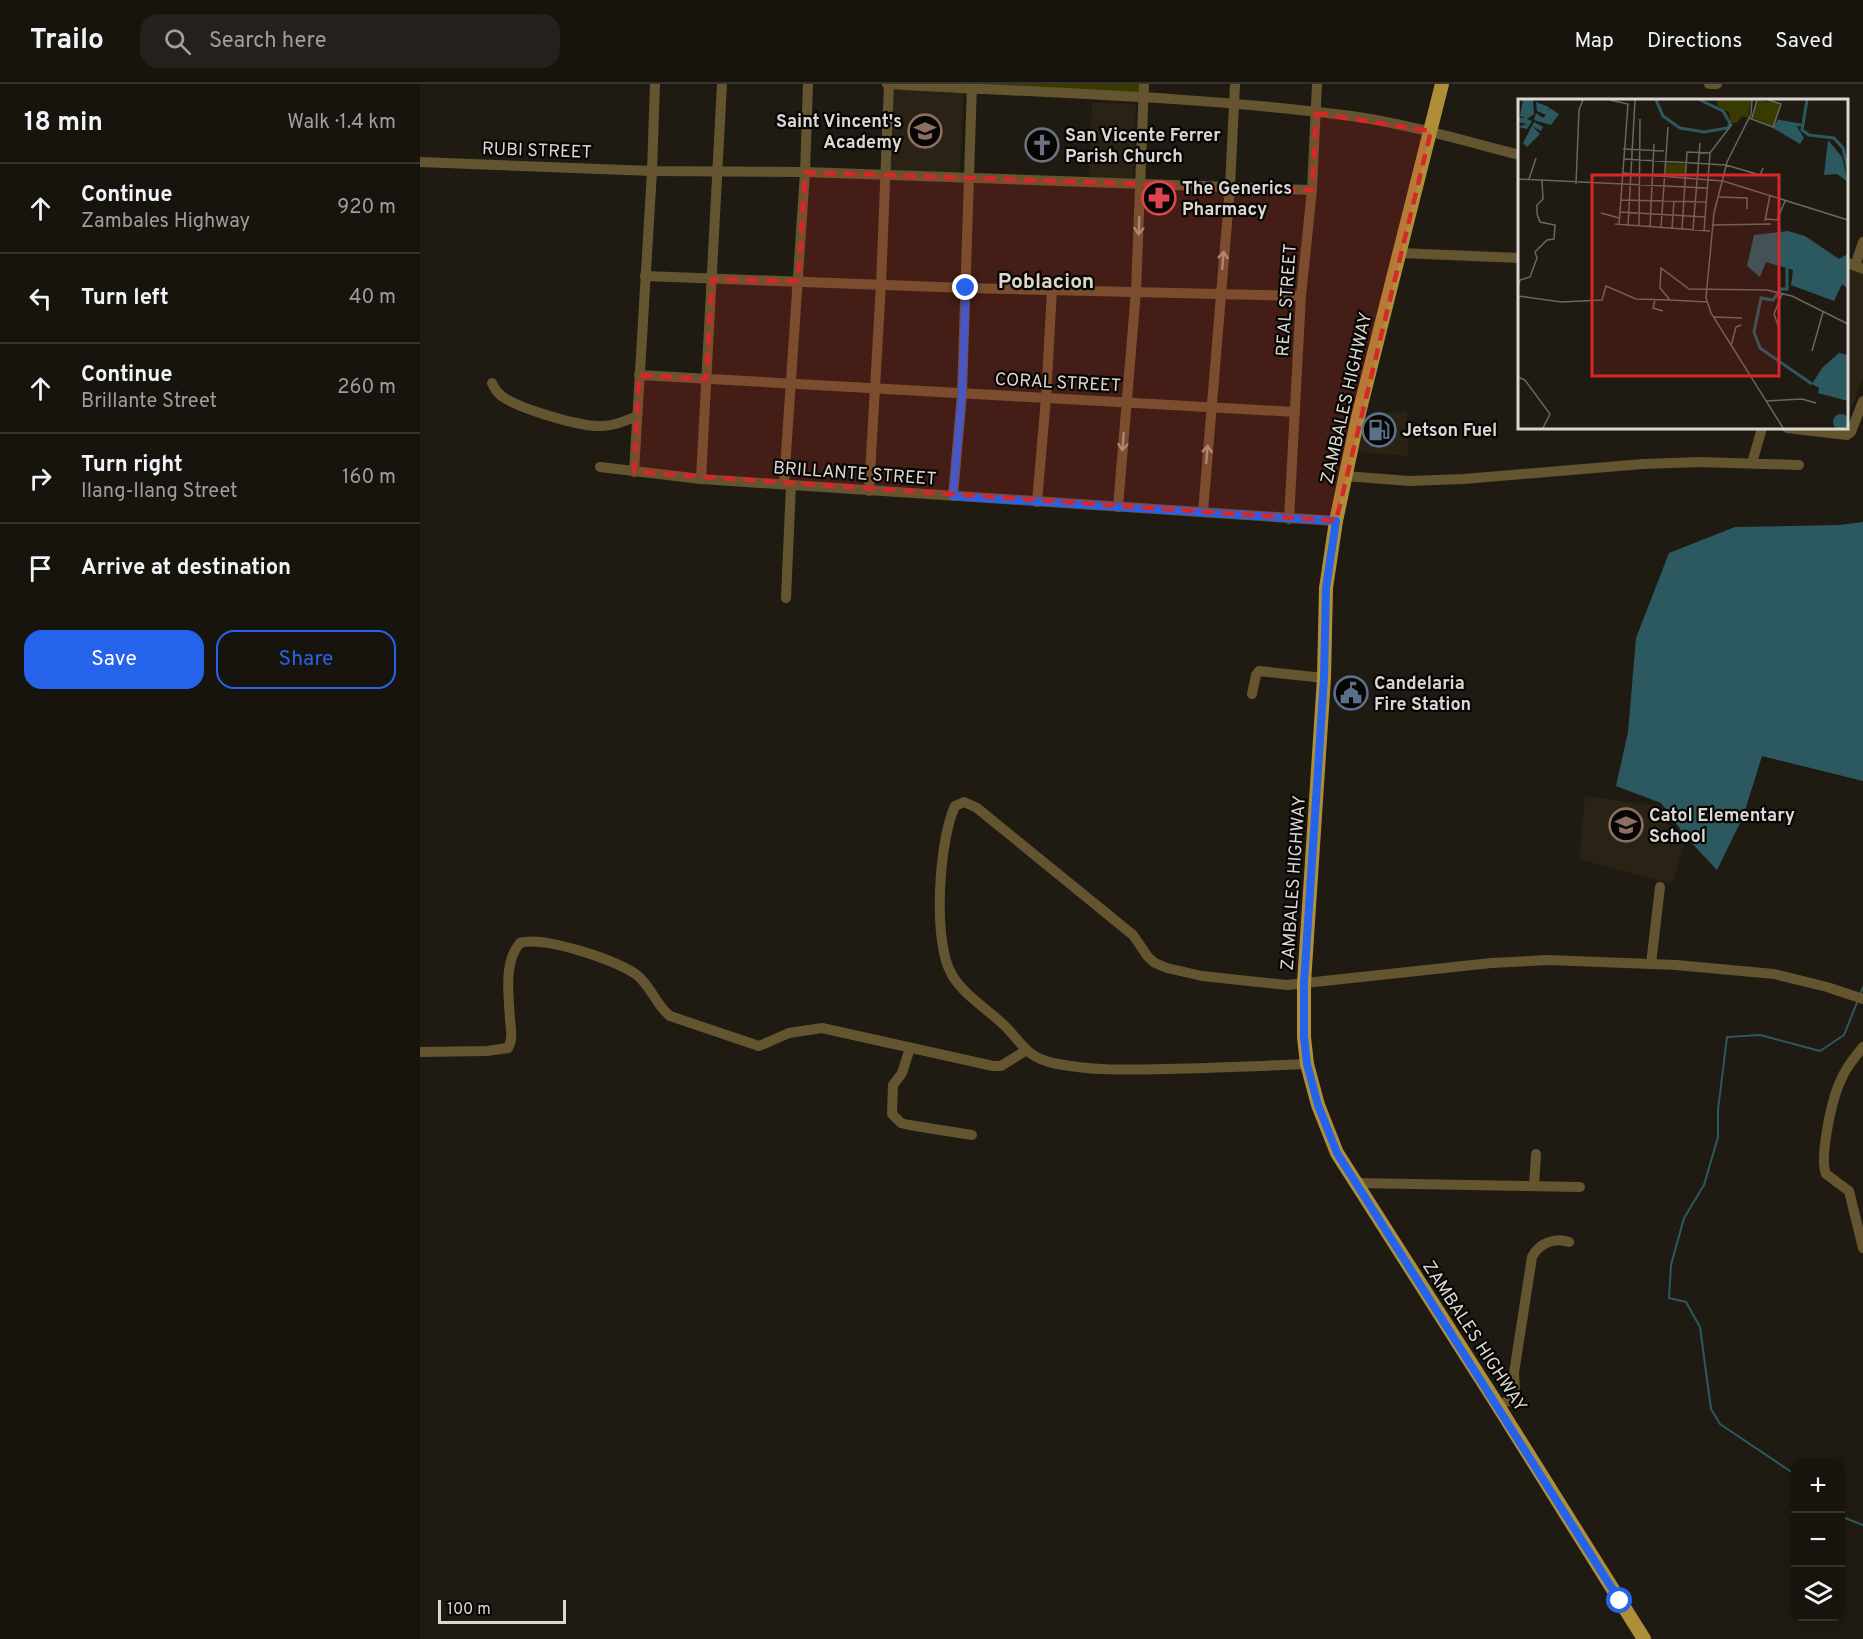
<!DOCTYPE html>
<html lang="en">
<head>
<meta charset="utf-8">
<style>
  body { margin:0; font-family:Overpass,sans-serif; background:#24211c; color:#f1f3f6 }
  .controls { position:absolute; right:18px; bottom:18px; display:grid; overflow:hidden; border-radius:12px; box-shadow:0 3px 9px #0003 }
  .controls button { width:54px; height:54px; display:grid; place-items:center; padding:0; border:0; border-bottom:2px solid #36332e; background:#17140e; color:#f1f3f6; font:30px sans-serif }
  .scale { position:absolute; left:18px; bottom:15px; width:128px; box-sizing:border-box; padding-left:6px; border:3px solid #dbd8d3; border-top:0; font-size:16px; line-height:21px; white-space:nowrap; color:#dbd8d3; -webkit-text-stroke:4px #070604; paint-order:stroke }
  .stop { position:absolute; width:18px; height:18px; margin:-14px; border:4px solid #2563eb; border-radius:50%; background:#fff }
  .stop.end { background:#2563eb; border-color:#fff; box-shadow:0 2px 6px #0008 }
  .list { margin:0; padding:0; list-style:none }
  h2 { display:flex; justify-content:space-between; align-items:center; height:78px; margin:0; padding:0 24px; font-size:26px }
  h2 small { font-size:20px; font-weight:400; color:#9e9e9e }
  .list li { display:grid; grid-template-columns:39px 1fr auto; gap:18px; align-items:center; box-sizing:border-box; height:90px; padding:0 24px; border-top:2px solid #36332e }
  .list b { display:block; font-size:22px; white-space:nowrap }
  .list p { margin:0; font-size:20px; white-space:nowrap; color:#9e9e9e }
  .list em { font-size:20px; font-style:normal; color:#9e9e9e }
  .actions { display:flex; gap:12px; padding:18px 24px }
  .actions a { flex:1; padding:14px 0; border:2px solid #2563eb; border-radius:18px; text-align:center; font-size:21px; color:#2563eb }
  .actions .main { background:#2563eb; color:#fff }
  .icon { flex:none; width:33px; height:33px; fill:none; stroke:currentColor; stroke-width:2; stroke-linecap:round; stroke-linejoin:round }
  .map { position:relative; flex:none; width:1443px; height:1555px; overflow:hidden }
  header { display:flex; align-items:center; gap:36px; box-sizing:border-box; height:84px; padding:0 30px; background:#17140e; border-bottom:2px solid #36332e }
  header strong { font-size:28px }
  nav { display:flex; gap:33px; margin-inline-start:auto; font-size:21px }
  .search { width:420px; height:54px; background:#24211c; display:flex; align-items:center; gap:15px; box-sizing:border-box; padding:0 21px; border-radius:18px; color:#9e9e9e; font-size:22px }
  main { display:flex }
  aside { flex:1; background:#17140e }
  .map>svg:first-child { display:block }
  .built { fill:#2a2214 }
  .green { fill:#383a00 }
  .water { fill:#2b595f }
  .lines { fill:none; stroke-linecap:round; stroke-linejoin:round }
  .stream { stroke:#2b595f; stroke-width:2 }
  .minor { stroke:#645530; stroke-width:10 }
  .major { stroke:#af8e3a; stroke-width:14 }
  .oneway { stroke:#a59d8a }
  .route { stroke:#2563eb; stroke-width:8 }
  .marked { fill:#d62828; fill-opacity:0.2; stroke:#d62828; stroke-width:4.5; stroke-dasharray:12 8; stroke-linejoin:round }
  .labels { text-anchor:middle; stroke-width:4.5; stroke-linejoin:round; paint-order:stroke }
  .poi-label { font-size:18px; font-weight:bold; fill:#dbd8d3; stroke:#070604; text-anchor:start }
  .street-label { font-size:18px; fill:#dbd8d3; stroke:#070604 }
  .quarter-label { font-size:21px; font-weight:bold; fill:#ddd6cb; stroke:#070604 }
  .inset-river { fill:none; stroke:#2b595f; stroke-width:3 }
  .inset-road { fill:none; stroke:#6a675f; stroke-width:1.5 }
  .view { fill:#d62828; fill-opacity:0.15; stroke:#d62828; stroke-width:3 }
  .inset-edge { fill:none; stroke:#dbd8d3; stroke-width:3 }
</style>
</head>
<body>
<header>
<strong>Trailo</strong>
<div class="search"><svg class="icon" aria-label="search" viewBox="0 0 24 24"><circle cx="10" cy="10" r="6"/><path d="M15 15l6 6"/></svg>Search here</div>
<nav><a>Map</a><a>Directions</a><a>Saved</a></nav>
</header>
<main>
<aside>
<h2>18 min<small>Walk · 1.4 km</small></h2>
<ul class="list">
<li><svg class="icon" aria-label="ahead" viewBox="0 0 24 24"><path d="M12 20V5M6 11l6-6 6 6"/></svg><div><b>Continue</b><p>Zambales Highway</p></div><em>920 m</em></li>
<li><svg class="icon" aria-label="left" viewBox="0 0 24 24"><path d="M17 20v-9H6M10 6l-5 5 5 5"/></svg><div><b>Turn left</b></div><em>40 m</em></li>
<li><svg class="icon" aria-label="ahead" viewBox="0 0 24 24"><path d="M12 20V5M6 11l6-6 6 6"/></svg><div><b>Continue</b><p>Brillante Street</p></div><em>260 m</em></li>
<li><svg class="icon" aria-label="right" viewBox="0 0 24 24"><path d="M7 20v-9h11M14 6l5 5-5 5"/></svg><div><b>Turn right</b><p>Ilang-Ilang Street</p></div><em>160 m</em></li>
<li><svg class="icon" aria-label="arrive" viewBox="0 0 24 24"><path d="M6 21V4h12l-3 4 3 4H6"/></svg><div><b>Arrive at destination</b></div></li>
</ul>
<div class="actions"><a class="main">Save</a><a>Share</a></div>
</aside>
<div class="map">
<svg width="1443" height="1555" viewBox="0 0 1443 1555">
  <rect width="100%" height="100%" fill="#1f1b12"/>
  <g class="built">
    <polygon points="470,4 544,8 540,91 466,87"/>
    <polygon points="672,18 716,20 713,95 669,93"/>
    <polygon points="1427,183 1443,190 1443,294 1427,335"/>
    <polygon points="987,327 988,372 937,368 946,332"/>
    <polygon points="1165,712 1236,722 1264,761 1252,800 1159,775"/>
  </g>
  <polygon class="green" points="560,0 720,0 720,9"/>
  <polygon class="water" points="1443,438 1443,697 1342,672 1323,733 1297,786 1266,753 1241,719 1196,702 1208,648 1216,554 1249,469 1315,443 1419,441"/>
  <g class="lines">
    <g class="stream">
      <polyline points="1440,911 1443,903"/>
      <polyline points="1376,1391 1300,1340 1291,1325 1280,1243 1266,1218 1249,1214 1251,1181 1264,1134 1284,1101 1298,1053 1298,1026 1307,953 1340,951 1400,967 1424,951 1438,916"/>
      <polyline points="1420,1430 1425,1434 1443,1441"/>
    </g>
    <g class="minor">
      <path d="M467,0C622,9 778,12 931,32C989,40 1044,57 1100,71"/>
      <polyline points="1289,0 1297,0"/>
      <polyline points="0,78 232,87 385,88 892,106"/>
      <polyline points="980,169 1100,174"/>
      <polyline points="1426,178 1443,185"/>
      <polyline points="1435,182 1443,158"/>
      <polyline points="225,192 546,204 881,212"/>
      <polyline points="219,291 875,328"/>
      <path d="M72,299C75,305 77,309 83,313C100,325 161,343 181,342C194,342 205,337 217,332"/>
      <polyline points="1367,344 1427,351 1431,348 1443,317"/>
      <polyline points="1332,379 1342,344"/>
      <polyline points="180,383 281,395 916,437"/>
      <polyline points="214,388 232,87 235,0"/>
      <polyline points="925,392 989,397 1044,395 1223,380 1280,378 1379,381"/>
      <polyline points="281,395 302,0"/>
      <polyline points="364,400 385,88 388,0"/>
      <polyline points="449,407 461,200 469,0"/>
      <polyline points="533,412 542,310 552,0"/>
      <polyline points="617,418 626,314 632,205"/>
      <polyline points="698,423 716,207 724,0"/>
      <polyline points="783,428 810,103 815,0"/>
      <polyline points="869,435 881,212 892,106 897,0"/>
      <polyline points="366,514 371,401"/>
      <polyline points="832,610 836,591 839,587 904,594"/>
      <polyline points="1231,880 1240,803"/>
      <path d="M1443,963C1434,974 1425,985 1420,998C1412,1015 1399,1074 1406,1090L1429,1107L1443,1164"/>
      <polyline points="490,964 482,989 473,1001 472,1030 481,1039 489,1041 552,1051"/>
      <path d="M0,968L67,967L88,964C93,956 91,946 90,936C89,913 83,878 100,859C121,851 201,877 218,892C232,904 236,921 250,932L339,962L369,949L402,944L573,982H581L605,967"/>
      <path d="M887,980C840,982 793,984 746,985C708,986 670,987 633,979C606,973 602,959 584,941C567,925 545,912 532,891C512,858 519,756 535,722L544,718L557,724L713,851L728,873L735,879L747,884L782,892L867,901L1071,879L1129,876L1256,881L1354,890L1407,903L1443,915"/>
      <polyline points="936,1099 1160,1103"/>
      <polyline points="1114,1102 1116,1070"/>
      <path d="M1077,1320L1090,1317L1095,1307L1094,1289L1112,1173C1119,1159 1135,1153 1149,1158"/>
    </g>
    <polyline class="major" points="1022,0 938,333 916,437 906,504 904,594 884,899 884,953 887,980 898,1021 917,1069 1077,1320 1224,1555"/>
  </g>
  <defs><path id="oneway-shaft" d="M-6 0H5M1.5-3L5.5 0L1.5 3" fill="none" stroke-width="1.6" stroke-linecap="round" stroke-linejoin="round" transform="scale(1.5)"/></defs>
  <g class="oneway">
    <use href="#oneway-shaft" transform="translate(719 142) rotate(92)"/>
    <use href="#oneway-shaft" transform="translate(803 176) rotate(-85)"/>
    <use href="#oneway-shaft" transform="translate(703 358) rotate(94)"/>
    <use href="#oneway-shaft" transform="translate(787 370) rotate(-85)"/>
  </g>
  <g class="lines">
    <polyline class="route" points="546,204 542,310 533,412 916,437 906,504 904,594 884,899 884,953 887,980 898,1021 917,1069 1200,1517"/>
  </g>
  <path class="marked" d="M896,29L1011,47L916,437L214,388L219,291L286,295L292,195L378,197L385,88L892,106Z"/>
  <defs>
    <symbol id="school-ring" viewBox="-11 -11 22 22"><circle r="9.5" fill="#070604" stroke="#8d6e63" stroke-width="1.5"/><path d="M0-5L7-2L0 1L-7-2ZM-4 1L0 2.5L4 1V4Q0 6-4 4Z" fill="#8d6e63"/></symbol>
    <symbol id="church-ring" viewBox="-11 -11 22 22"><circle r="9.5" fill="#070604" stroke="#6b7280" stroke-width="1.5"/><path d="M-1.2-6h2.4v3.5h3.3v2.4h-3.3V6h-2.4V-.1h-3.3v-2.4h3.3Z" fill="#6b7280"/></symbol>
    <symbol id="pharmacy-ring" viewBox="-11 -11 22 22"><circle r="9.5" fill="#070604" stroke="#e0444e" stroke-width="1.5"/><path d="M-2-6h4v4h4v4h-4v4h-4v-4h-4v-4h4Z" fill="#e0444e"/></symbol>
    <symbol id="fuel-ring" viewBox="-11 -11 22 22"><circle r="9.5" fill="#070604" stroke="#5c6f8a" stroke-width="1.5"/><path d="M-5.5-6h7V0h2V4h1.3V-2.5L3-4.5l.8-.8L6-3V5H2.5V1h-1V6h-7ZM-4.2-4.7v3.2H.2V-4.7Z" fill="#5c6f8a"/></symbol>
    <symbol id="civic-ring" viewBox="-11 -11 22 22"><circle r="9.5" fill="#070604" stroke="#5c6f8a" stroke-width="1.5"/><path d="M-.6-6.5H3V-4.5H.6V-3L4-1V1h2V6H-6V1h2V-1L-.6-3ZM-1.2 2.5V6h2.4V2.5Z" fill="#5c6f8a"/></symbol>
  </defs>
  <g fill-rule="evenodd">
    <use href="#school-ring" x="486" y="28" width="38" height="38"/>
    <use href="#church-ring" x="603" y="42" width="38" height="38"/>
    <use href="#pharmacy-ring" x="720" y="95" width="38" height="38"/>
    <use href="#fuel-ring" x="940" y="327" width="38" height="38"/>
    <use href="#civic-ring" x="912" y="590" width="38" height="38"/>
    <use href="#school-ring" x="1187" y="722" width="38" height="38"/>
  </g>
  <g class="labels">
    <g class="poi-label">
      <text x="482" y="43" text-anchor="end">Saint Vincent's<tspan x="482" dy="21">Academy</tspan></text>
      <text x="645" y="57">San Vicente Ferrer<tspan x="645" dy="21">Parish Church</tspan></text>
      <text x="762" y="110">The Generics<tspan x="762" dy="21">Pharmacy</tspan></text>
      <text x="982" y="352">Jetson Fuel</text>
      <text x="954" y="605">Candelaria<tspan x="954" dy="21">Fire Station</tspan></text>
      <text x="1229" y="737">Catol Elementary<tspan x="1229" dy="21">School</tspan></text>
    </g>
    <g class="street-label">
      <text transform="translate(117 66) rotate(2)" y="6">RUBI STREET</text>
      <text transform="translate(866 216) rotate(-86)" y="6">REAL STREET</text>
      <text transform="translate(638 298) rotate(3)" y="6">CORAL STREET</text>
      <text transform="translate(926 314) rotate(-77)" y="6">ZAMBALES HIGHWAY</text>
      <text transform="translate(435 389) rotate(4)" y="6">BRILLANTE STREET</text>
      <text transform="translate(873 799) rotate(-86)" y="6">ZAMBALES HIGHWAY</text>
      <text transform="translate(1055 1252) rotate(57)" y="6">ZAMBALES HIGHWAY</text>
    </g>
    <g class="quarter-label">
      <text x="626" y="204">Poblacion</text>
    </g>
  </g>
  <g transform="translate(1098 15)">
    <rect width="330" height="330" fill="#1f1b12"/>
    <path d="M199,1H233L230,19L224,17L219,24H213L211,13L199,7ZM240,1L262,5L255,27L235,19ZM147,64L168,65L167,77L146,76Z" fill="#383a00"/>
    <path d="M5,1H15L16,15L9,20L14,22L9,30L0,28L9,25L0,23V19H7L2,17ZM18,3L31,8L30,12L32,9L41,15L33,26L16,21L18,14L25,19L28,16L19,12ZM16,23L25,28L23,32L14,27L22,35L9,48L5,44ZM258,23L278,26L286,39L282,45L255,29ZM310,41L324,58L330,83L319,75L306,76ZM270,132L287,137L321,160L330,155V190L324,185L316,202L273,186L275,171L248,163L242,178L229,167L236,136ZM321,254L330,256V302L300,294L301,289L294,285L304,269ZM315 323a8 8 0 1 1 16 0a8 8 0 1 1-16 0Z" fill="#2b595f"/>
    <path class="inset-river" d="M138,1L145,17L162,29L186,33L210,29L212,24L205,12L182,1M289,1L284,31L291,36L316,39L325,49L330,71M259,22L283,26M269,168V190H263L255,201L243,199L236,233L242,249L294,285"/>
    <path class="inset-road" d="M92,1L110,5L101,126M234,1L233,15L209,63L196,114L188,199L193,214L265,329M231,19L255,28L263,5L250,1M234,19L239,1M105,50L146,52M105,60L208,66L242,76L245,69M104,74L205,82L330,121M0,80L189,89M11,80L18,59M58,85L61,11L65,1M201,98L229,99V110M103,101L188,103M102,113L187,118M83,114L101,119M248,120L259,121L267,102M247,122L252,96M97,125L192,132M194,126L253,125M110,127L117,1M121,128L122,20M132,128L136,45M143,129L150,28M154,130L156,102M164,130L169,53L192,54L214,25M175,131L182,44M186,132L192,54M0,188L2,181L12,178L19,159L17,153L29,141L36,140L37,126L22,123L19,115V106L25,100L24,82M0,197L43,203L84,201L88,187L118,200L152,201M137,201L135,209L145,212M189,203L152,201L142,189L143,169L171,190L249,191L274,197L330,225M196,218L224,219M262,232L256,215L264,195M213,247L218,228L223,226M294,252L305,213M0,278L7,281L32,315L25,329M248,302L284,300L298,304"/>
    <path class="view" d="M74,76H261V277H74Z"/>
    <rect width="330" height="330" class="inset-edge"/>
  </g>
</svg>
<div class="controls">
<button>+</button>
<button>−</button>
<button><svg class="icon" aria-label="layers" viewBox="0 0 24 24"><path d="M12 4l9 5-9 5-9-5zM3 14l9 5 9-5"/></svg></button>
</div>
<div class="scale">100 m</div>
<div class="stop" style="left:1200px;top:1517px"></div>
<div class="stop end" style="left:546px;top:204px"></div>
</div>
</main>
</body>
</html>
